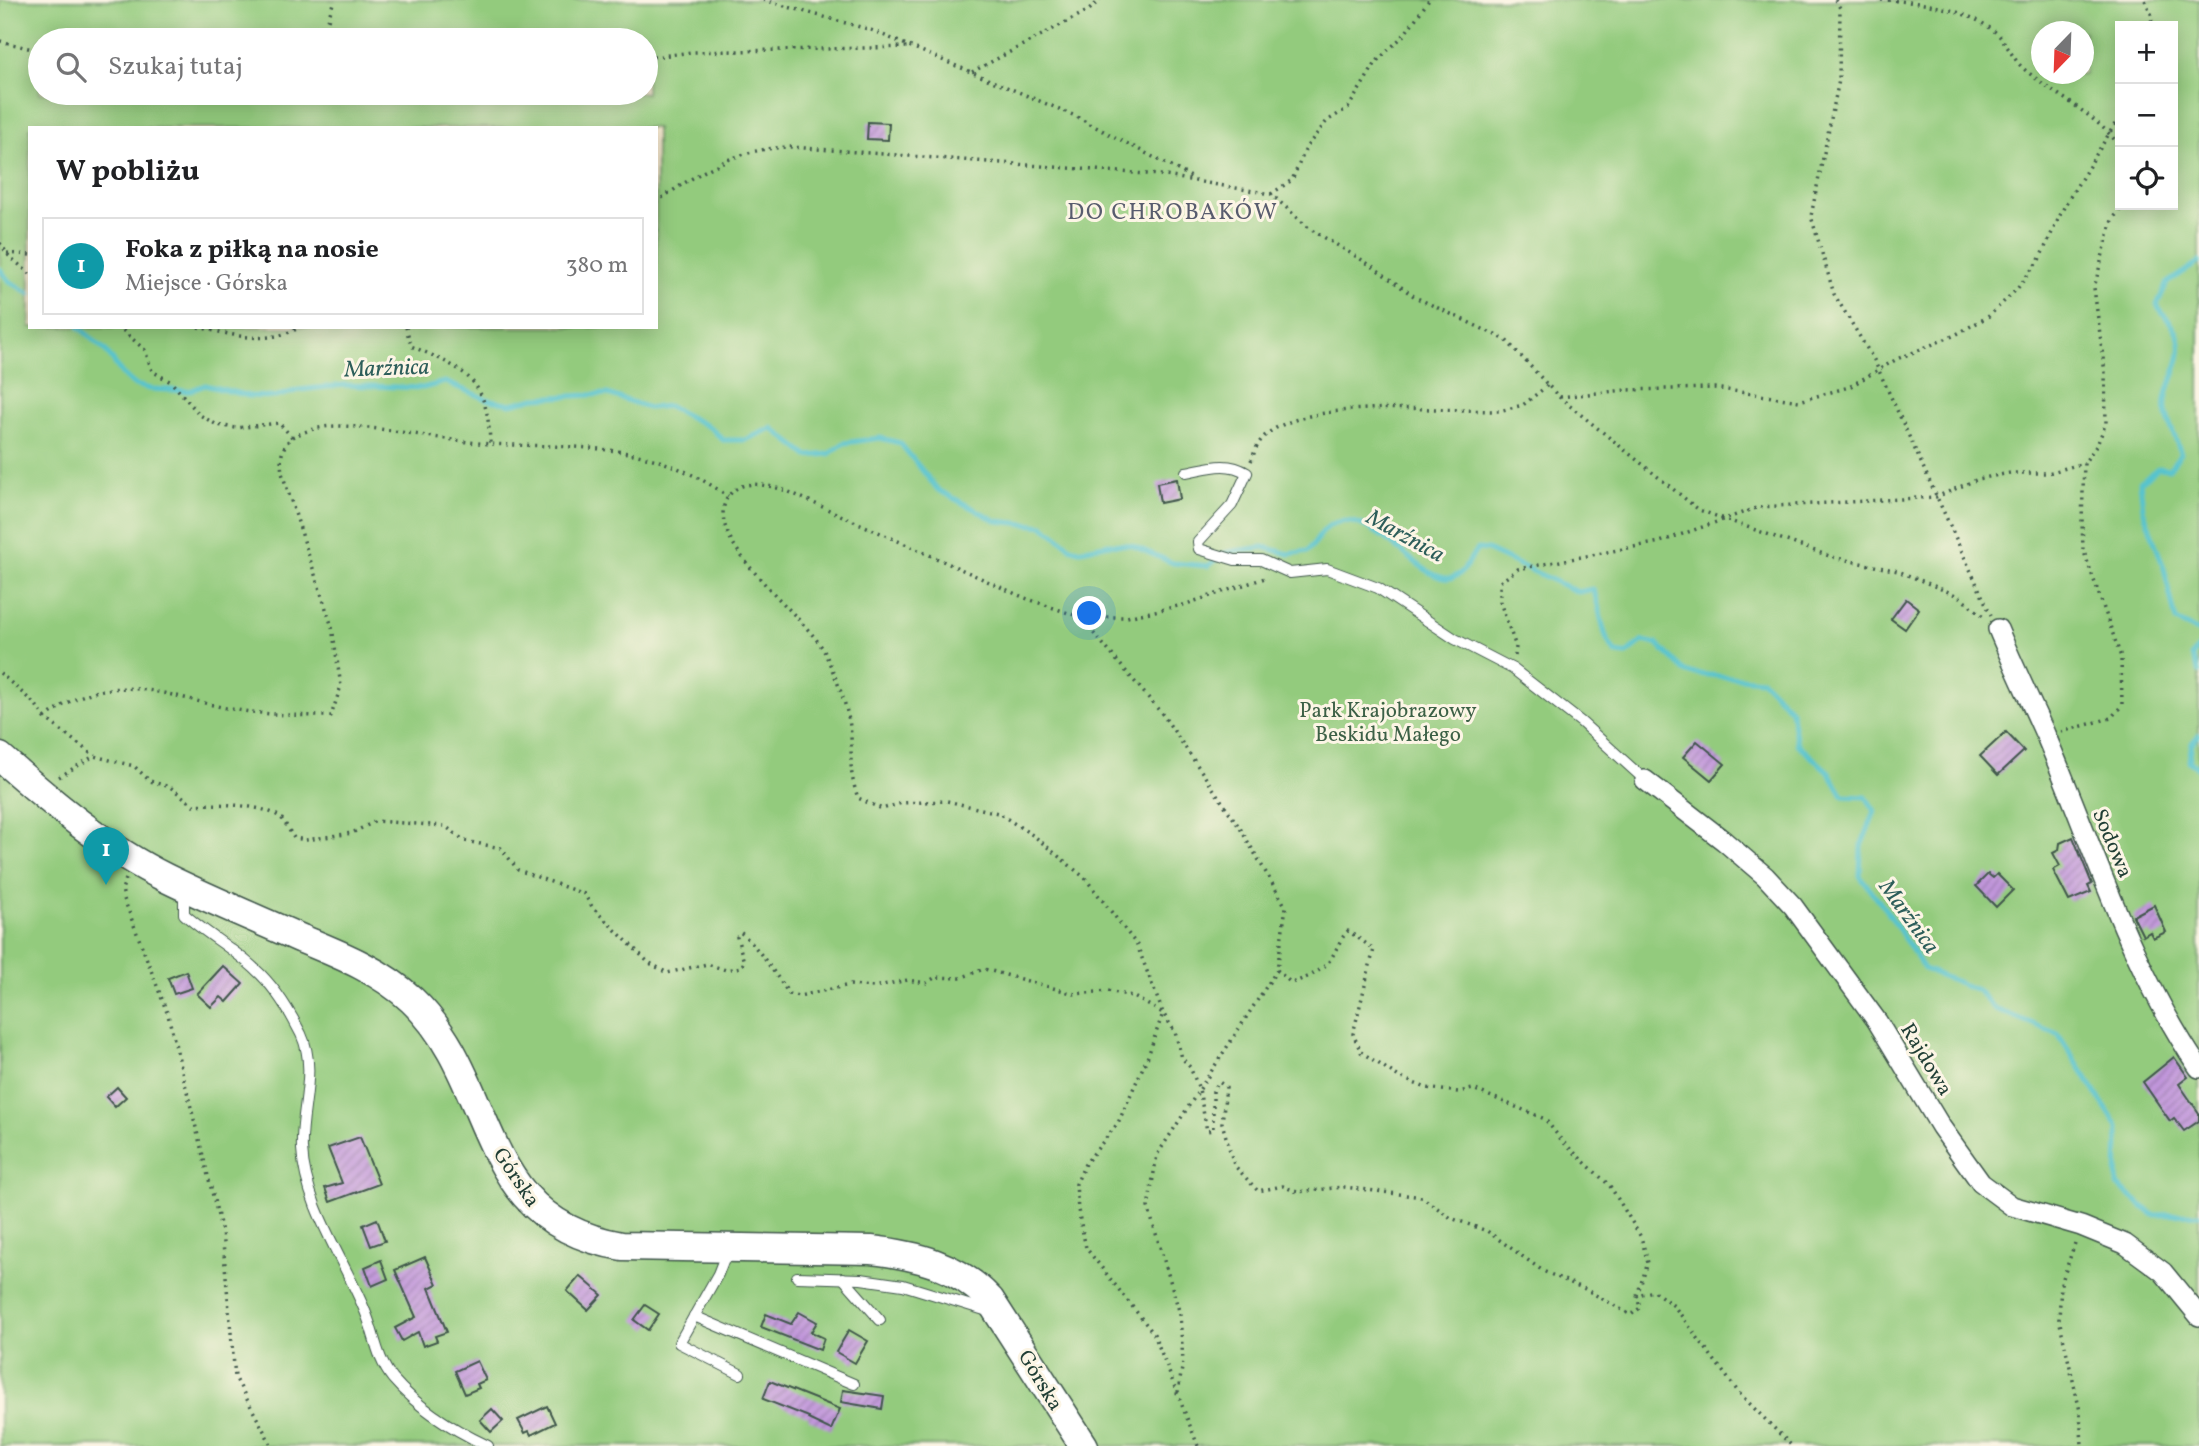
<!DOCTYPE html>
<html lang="pl">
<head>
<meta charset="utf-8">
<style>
  body { margin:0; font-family:Vollkorn,serif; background:#f6f6f6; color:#202124 }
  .controls { position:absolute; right:21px; top:21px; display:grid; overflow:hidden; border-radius:0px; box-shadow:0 4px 18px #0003 }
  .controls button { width:63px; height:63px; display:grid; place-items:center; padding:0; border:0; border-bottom:2px solid #e0e0e0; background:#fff; color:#202124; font:35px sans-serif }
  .compass { position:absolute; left:2031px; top:21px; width:63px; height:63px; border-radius:50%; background:#fff; box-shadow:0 4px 18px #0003; rotate:203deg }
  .you { position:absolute; left:1090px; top:614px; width:24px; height:24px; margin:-18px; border:5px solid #fff; border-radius:50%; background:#1a73e8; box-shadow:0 0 0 10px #1a73e833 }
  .badge { display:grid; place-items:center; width:46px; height:46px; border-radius:50%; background:#1a73e8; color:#fff; font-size:23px; font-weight:700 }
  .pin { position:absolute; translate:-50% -58px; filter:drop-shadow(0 2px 4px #0008) }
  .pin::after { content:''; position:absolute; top:37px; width:24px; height:21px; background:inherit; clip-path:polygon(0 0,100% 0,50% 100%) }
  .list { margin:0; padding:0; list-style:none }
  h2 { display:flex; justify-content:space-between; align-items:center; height:91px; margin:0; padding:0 28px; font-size:30px }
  h2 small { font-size:23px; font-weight:400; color:#757577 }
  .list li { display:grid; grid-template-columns:46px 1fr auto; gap:21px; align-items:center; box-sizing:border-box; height:98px; margin:0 14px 14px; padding:0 14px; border:2px solid #e0e0e0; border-radius:0px }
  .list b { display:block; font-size:26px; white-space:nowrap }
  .list p { margin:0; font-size:23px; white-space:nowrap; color:#757577 }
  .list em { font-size:23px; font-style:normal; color:#757577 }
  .icon { flex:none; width:38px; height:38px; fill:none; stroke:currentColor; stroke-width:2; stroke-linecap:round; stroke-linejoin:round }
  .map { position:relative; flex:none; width:2199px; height:1446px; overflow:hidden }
  .search { position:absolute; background:#fff; box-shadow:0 4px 18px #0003; left:28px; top:28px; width:630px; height:77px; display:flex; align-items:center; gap:18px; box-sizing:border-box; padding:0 24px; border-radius:38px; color:#757577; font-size:26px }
  .panel { position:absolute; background:#fff; box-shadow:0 4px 18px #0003; left:28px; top:126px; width:630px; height:203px; border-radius:0px }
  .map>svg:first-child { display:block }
  .green { fill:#93cb7d; stroke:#598458; stroke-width:2; fill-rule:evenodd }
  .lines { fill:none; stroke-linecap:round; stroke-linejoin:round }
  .stream { stroke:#56c3ce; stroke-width:5 }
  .building { fill:url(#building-hatch) }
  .lane-casing { stroke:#3f564b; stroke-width:12 }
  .street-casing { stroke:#3f564b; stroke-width:22 }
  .secondary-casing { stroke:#3f564b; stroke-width:31 }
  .path { stroke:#3f564b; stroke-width:3.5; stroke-dasharray:2 5; stroke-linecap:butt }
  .lane { stroke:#fff; stroke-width:10 }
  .street { stroke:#fff; stroke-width:19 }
  .secondary { stroke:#fff; stroke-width:28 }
  .labels { text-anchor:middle; stroke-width:6; stroke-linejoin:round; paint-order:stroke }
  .park-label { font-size:21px; fill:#3c6046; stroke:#fcf5e5 }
  .street-label { font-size:21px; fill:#1f3d34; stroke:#fcf5e5 }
  .neighbourhood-label { font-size:23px; letter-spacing:2px; fill:#585c6e; stroke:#fcf5e5 }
  .water-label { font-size:23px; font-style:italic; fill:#2d5e5a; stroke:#fcf5e5 }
</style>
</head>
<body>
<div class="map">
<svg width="2199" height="1446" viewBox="0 0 2199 1446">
  <defs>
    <pattern id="building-hatch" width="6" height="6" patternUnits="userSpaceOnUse" patternTransform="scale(1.75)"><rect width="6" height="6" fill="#c196db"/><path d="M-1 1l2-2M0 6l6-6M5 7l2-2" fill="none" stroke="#9c7cb2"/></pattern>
  </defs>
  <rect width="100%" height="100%" fill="#fcf5e5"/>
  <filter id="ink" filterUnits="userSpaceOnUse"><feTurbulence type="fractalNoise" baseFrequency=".0143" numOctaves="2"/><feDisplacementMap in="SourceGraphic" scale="14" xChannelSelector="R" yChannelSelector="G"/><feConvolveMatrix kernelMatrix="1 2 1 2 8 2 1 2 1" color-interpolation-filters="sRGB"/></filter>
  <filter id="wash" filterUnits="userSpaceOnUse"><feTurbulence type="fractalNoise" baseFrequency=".00686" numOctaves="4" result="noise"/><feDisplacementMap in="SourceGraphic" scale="28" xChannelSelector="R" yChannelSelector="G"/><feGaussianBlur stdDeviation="1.57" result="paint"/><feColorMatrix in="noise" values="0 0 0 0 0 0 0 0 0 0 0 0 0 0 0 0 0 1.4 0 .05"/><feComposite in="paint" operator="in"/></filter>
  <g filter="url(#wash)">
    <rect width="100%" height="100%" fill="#f5e6cc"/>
    <path class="green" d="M0,0H2199V1446H0ZM2120,26H2173V205H2120ZM2042,32H2084V74H2042ZM40,40H646V93H40ZM30,128H656V327H30Z"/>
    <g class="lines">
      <g class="stream">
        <path d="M2199,262L2167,283L2157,305C2162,315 2172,322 2176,331C2191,358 2162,384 2166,411C2169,425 2176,439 2181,453L2169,469L2158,468L2140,482L2143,509L2164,568L2176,621L2199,632"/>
        <polyline points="0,269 8,280 30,294"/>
        <path d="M79,327L106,351L123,375L135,385L150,389L189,391L205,385L249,396L275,397L299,390L345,385L423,388L445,382L486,399L511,404L535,398L608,394L649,408L668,406L711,428L723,440H745L772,428L808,456L829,454L844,443L880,438L900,443L938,490L997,521L1044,526L1073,549L1081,550L1109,544L1131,545L1173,563L1208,566L1225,553L1234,551L1264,547L1289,554L1308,551C1316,543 1323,527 1334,523C1376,508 1424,589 1454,577C1467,572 1468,558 1478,549L1487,550L1578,592L1593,589C1602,611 1600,635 1616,653L1626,654L1643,641L1657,644L1687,673L1762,680L1791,710L1797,744L1829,772L1843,796L1866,797L1875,811L1861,846L1860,876L1891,917L1924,969L1977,990L1995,1009L2058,1034L2118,1127L2117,1185L2153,1215L2199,1214"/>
        <polyline points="2199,647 2192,656 2199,672"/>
        <polyline points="2199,735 2192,743 2189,761 2199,769"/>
      </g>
    </g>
    <g id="blocks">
      <g class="building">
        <polygon points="868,122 889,123 888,140 867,139"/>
        <polygon points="1177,479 1180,499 1160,503 1157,483"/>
        <polygon points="1906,599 1919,609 1905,629 1891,619"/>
        <polygon points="2006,732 2024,751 1998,775 1980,756"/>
        <polygon points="1697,741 1725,764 1711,780 1683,757"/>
        <polygon points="2073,837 2092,884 2088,886 2091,892 2069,901 2053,870 2060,866 2053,853 2059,850 2060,843"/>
        <polygon points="1988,874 1993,878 1997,874 2013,890 1996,907 1976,886"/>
        <polygon points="2154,905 2166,932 2153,938 2150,932 2143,936 2133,916"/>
        <polygon points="223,966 243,984 227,1002 221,997 211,1007 197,994"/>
        <polygon points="186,971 192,988 174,994 168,978"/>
        <polygon points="2174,1057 2188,1077 2179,1084 2199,1113 2199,1121 2184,1131 2174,1118 2170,1121 2143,1082"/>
        <polygon points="117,1087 126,1097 115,1107 106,1097"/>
        <polygon points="360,1137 379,1184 330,1202 325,1188 342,1183 328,1148"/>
        <polygon points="377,1219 385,1241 371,1246 363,1225"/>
        <polygon points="425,1257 437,1284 429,1288 447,1332 435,1336 437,1341 423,1346 418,1332 402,1341 395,1328 416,1317 395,1270"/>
        <polygon points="381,1260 388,1279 372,1286 365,1267"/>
        <polygon points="580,1276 602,1295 588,1310 567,1291"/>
        <polygon points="645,1305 659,1314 648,1330 634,1320"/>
        <polygon points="799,1312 817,1322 811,1332 824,1338 820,1350 761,1327 766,1314 791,1324"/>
        <polygon points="849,1330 868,1341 855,1363 836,1352"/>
        <polygon points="477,1361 486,1380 477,1384 479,1388 465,1394 455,1371"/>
        <polygon points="770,1381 840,1409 831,1430 808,1419 809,1417 763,1399"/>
        <polygon points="843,1390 884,1396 882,1409 841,1402"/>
        <polygon points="547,1406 555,1423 531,1435 529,1431 525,1433 518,1420"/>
        <polygon points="492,1409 503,1421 491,1432 480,1420"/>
      </g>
    </g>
  </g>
  <g filter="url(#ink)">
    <use href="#blocks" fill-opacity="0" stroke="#3f564b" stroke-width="2"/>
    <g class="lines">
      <defs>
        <g id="lane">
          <path d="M1186,472C1208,468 1227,460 1247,473L1232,505L1198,542L1199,549L1235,560H1261L1290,573L1327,569L1378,588L1455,639L1513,669L1581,722L1645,780"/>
          <path d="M184,891V914C206,934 233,948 255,969C273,985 290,1012 301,1034C318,1070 300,1111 302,1149C305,1206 344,1259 365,1311C375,1334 376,1358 393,1379C418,1408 454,1430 488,1446"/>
          <polyline points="727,1251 718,1274 679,1343 740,1374"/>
          <polyline points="797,1277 861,1279 903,1285 991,1312"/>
          <polyline points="843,1278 880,1320"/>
          <polyline points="694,1316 854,1384"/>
        </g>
        <g id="street">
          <path d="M1998,629C2013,665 2030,700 2046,736C2094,848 2130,967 2199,1068"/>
          <polyline points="1645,780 1724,841 1765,876 1793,906 1877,1021 1941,1127 1981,1183 2012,1206 2081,1226 2125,1244 2163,1272 2199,1316"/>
        </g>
        <path id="secondary" d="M0,757C51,802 105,848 166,878C211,900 257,919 302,939C341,955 381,971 412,1000C499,1082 473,1222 622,1246L871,1250C916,1255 958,1265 990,1300L1084,1446"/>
      </defs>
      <use href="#lane" class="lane-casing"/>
      <use href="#street" class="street-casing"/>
      <use href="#secondary" class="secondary-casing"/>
      <g class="path">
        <polyline points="763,0 871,30 1073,115 1195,179"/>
        <polyline points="1835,0 1840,8 1839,80 1811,216 1834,294 1874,360 1991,615"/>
        <path d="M1881,0C1917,1 1965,8 1994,31C2006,40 2012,59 2024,69C2056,96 2093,112 2120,146"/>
        <polyline points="2145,0 2152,16 2151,26"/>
        <polyline points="322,40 334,0"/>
        <polyline points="0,41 40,51"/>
        <polyline points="646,58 692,52 910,47"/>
        <polyline points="972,72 1089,10 1100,0"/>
        <polyline points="1271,194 1292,180 1307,146 1327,121 1348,108 1377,61 1404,35 1429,0"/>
        <path d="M656,202C700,172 736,148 791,147L1160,175L1271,194L1310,229L1372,266L1415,297L1506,340L1559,397L1699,510L1832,557L1898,571L1958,596L1986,618"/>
        <polyline points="0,243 9,256 30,274"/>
        <polyline points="7,253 30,255"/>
        <path d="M198,327C233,335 267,346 300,327"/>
        <path d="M406,327L411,346C466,370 488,378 490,444"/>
        <polyline points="1560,397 1626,390 1714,388 1799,401 1849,387 1897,359 1955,335 1989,316 2017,289 2039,260 2065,205 2120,116"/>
        <path d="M292,437C308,430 321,426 338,426C390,427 441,441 492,444C544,447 596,444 646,457C676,465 703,479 728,496"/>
        <path d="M1251,461C1255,451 1258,441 1267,434C1314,397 1440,411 1499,411L1523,405L1548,385"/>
        <polyline points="1080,617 1163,715 1240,828 1286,907 1277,970 1157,1155 1148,1207 1180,1314 1183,1362 1178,1392"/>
        <polyline points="1515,656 1516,647 1500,602 1500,582 1518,569 1660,542 1759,507 1936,497 1978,479 2010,473 2048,473 2084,463"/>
        <polyline points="0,673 36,705 45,718 94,756"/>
        <path d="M45,718C103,672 147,689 213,705C247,714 295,716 331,716L341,686L332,627L282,473C280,458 281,448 292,437L279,423L236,428L217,425L200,415L171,382L152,371L145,350L119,327"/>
        <polyline points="2061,732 2111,718 2122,705 2121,657 2083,549 2082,521 2084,463 2097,445 2106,423 2105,373 2094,288 2112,220 2124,205"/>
        <path d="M59,777L94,756L134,766L150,781L170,787L194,805C214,803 267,804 282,819C286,824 290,832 294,838L306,840L352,833L376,821L445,826L465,841L501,848L518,870L584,894L593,908L648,962L667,973L707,964L726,970L741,967L744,962L737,937L741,933C754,942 779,979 789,994L799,996L850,985L873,987L908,980L926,983L936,977L960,978L984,969L1075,994L1108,991L1132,996L1163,1013L1175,1032L1182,1058L1190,1067L1199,1089L1207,1131L1213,1130V1091L1219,1082L1226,1087L1222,1123L1234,1165L1258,1191L1283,1186L1297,1192L1344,1187L1422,1197L1451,1218L1487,1231L1543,1271L1585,1289L1631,1315L1640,1308L1637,1295L1654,1291L1674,1306L1739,1393L1792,1446"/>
        <polyline points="126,879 122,889 124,899 168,1015 222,1232 235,1377 272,1446"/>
        <path d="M1277,970L1291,983C1306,978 1320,973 1330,960C1337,950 1339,940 1348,931L1374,949L1353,1034L1361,1052L1399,1077L1426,1088L1458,1092L1473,1089L1545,1119L1563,1142L1610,1186L1641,1237L1648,1263L1637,1295"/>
        <polyline points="2075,1243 2061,1284 2059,1319 2080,1411 2082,1446"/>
        <path d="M1198,1446L1154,1334L1086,1248L1078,1210L1076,1184L1085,1164L1118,1123L1148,1056L1163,1013L1137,945L1085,878L1034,836L998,813L947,801L902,803L882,809L858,798C848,768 852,764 851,735C849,708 836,678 825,653C809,617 692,536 731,493C745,478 770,486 787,491L1025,598L1080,617H1127L1183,605L1265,578"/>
      </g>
      <use href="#lane" class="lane"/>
      <use href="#street" class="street"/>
      <use href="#secondary" class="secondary"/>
    </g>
  </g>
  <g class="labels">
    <g class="park-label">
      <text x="1388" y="717">Park Krajobrazowy<tspan x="1388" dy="24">Beskidu Małego</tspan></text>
    </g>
    <g class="street-label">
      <text transform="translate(2113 843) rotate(67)" y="7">Sodowa</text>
      <text transform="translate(1927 1059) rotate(59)" y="7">Rajdowa</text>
      <text transform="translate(517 1177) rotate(56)" y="7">Górska</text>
      <text transform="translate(1041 1380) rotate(59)" y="7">Górska</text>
    </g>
    <g class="neighbourhood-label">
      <text x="1173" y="219">DO CHROBAKÓW</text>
    </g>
    <g class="water-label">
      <text transform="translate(387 367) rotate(-2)" y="8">Marźnica</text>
      <text transform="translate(1406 535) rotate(29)" y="8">Marźnica</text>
      <text transform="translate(1910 916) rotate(54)" y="8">Marźnica</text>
    </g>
  </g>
</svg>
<div class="controls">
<button>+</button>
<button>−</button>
<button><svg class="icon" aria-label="locate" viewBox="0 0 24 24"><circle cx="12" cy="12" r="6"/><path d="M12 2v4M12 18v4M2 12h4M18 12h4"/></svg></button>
</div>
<svg class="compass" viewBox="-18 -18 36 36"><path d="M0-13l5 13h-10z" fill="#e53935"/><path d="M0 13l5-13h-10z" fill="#757577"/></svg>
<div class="you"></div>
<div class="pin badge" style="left:106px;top:885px;background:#0f9aa8">1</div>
<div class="search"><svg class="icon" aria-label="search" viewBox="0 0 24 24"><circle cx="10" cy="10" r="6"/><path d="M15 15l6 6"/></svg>Szukaj tutaj</div>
<section class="panel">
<h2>W pobliżu<small></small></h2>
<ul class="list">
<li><span class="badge" style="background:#0f9aa8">1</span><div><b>Foka z piłką na nosie</b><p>Miejsce · Górska</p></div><em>380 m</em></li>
</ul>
</section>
</div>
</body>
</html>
